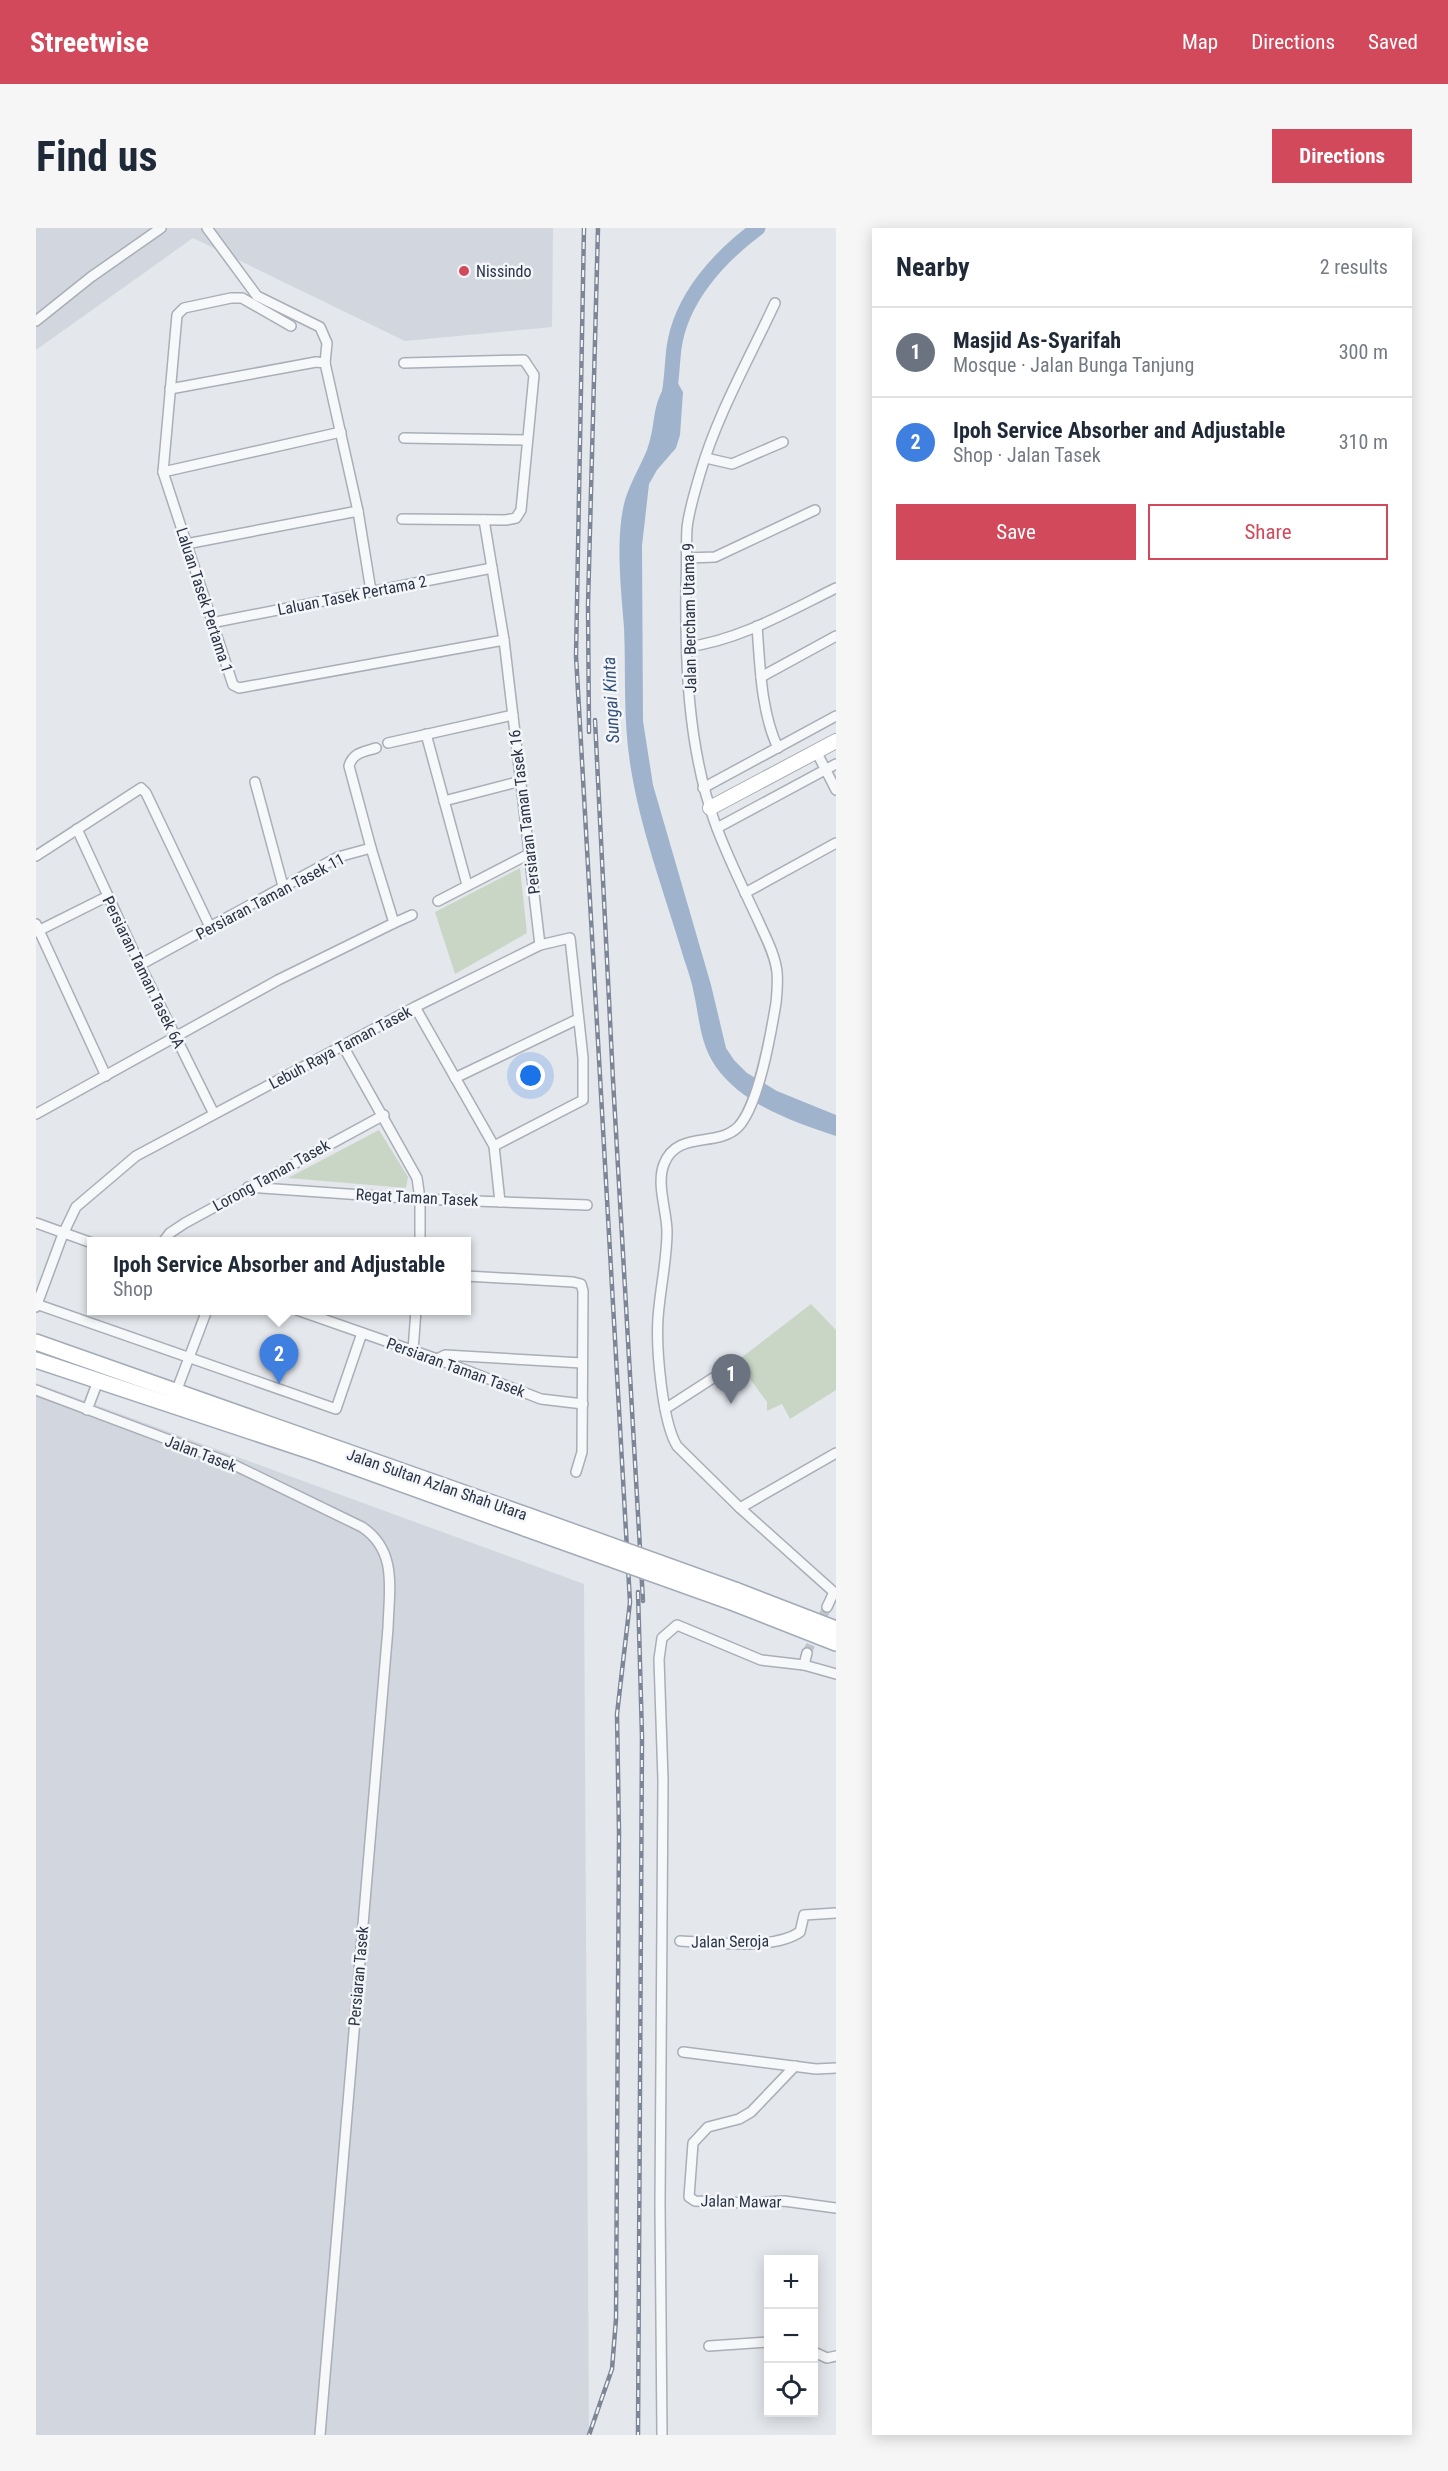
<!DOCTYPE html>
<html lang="en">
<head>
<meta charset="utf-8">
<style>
  body { margin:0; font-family:"Roboto Condensed",sans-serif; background:#f6f6f7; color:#1f2937 }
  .controls { position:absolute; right:18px; bottom:18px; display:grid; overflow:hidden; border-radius:0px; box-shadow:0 3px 15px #0003 }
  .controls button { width:54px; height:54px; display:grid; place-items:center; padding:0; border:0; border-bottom:2px solid #e0e1e3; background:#fff; color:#1f2937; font:30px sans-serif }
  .you { position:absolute; left:495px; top:848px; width:21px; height:21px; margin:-15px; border:4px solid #fff; border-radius:50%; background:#1a73e8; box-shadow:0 0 0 9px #1a73e833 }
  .badge { display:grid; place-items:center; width:39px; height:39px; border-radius:50%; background:#d1495b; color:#fff; font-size:20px; font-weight:700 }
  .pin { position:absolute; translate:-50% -50px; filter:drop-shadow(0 2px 3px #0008) }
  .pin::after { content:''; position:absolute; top:32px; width:21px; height:18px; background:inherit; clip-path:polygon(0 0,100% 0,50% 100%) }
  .popup { position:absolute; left:51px; top:1009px; width:384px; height:78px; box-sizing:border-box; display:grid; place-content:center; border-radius:0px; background:#fff; filter:drop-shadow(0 2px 4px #0005); font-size:20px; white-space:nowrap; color:#747a83 }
  .popup b { font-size:22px; color:#1f2937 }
  .popup::after { content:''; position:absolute; left:50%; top:100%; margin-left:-12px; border:12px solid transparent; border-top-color:#fff }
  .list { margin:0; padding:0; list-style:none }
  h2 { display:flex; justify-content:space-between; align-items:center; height:78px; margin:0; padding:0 24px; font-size:26px }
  h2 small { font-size:20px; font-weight:400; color:#747a83 }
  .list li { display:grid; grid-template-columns:39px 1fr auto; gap:18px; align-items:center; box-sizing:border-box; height:90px; padding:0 24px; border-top:2px solid #e0e1e3 }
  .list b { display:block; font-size:22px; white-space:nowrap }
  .list p { margin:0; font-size:20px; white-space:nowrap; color:#747a83 }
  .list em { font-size:20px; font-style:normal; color:#747a83 }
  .actions { display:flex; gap:12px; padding:18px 24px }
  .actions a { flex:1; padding:14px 0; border:2px solid #d1495b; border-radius:0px; text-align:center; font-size:21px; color:#d1495b }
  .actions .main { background:#d1495b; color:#fff }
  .icon { flex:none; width:33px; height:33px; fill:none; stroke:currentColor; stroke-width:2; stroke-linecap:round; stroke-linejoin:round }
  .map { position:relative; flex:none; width:800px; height:2207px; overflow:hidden; border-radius:0px }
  header { display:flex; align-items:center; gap:36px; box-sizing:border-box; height:84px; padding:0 30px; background:#d1495b; color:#fff }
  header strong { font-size:28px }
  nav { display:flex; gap:33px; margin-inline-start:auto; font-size:21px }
  .intro { display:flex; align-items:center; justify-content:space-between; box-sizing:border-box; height:144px; padding:0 36px }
  h1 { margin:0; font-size:42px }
  .button { padding:15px 27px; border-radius:0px; background:#d1495b; color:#fff; font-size:21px; font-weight:700 }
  main { display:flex; gap:36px; padding:0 36px }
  aside { flex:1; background:#fff; border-radius:0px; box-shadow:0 3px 15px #0003 }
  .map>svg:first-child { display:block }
  .built { fill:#d2d6de }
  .green { fill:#c9d6c5 }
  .water { fill:#9fb4cc }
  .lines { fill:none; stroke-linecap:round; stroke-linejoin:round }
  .river { stroke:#9fb4cc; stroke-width:15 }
  .street-tunnel { stroke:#bfc3cb; stroke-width:9; stroke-dasharray:9 4.5; stroke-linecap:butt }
  .street-casing { stroke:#a9aeb7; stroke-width:12 }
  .secondary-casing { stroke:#a9aeb7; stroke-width:16 }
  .primary-casing { stroke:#a3abb8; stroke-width:18 }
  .street { stroke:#f7f8fa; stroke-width:9 }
  .secondary { stroke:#fff; stroke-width:14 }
  .primary { stroke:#fff; stroke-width:15 }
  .rail-casing { stroke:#7d8696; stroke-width:4.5 }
  .rail { stroke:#f4f6f9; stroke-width:2; stroke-dasharray:7; stroke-linecap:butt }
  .primary-bridge-casing { stroke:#a3abb8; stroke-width:18; stroke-linecap:butt }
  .primary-bridge { stroke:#fff; stroke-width:15 }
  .poi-dot { fill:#d1495b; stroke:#f4f6f9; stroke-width:2 }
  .labels { text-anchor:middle; stroke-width:5; stroke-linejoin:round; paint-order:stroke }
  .poi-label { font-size:16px; fill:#2b3445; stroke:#f4f6f9; text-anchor:start }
  .street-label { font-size:16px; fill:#2b3445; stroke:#f4f6f9 }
  .water-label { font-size:18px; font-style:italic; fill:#34527a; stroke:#f4f6f9 }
</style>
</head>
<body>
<header>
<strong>Streetwise</strong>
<nav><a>Map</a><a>Directions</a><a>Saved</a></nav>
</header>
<div class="intro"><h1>Find us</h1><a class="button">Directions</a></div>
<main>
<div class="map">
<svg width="800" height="2207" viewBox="0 0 800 2207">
  <rect width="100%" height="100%" fill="#e4e7ec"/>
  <g class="built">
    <polygon points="0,0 517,0 516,99 369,113 157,10 0,122"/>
    <polygon points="0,1155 548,1356 553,2207 0,2207"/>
  </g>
  <g class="green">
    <polygon points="484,640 491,705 419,746 399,684"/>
    <polygon points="343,902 372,949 370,960 252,950"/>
    <polygon points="775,1076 800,1102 800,1162 754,1191 746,1176 731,1183 731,1174 701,1133"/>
  </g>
  <path class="water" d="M637,147L647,164L644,207L640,220L621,242L613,256L606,318L607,493L617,557L675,757L690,820L698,832L711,845L741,863L800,887V908C758,894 707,877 680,839C664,816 664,793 658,766C656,754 652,743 648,731C629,666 604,602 594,535C587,489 590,444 588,399C585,361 579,309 589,272C594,255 604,239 611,222C622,191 613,176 637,147Z"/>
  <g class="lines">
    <path class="river" d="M633,167C636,151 636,136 638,120C645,70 683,29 722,0"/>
    <polyline class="street-tunnel" points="771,1425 791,1379"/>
    <defs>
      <g id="street">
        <polyline points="171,0 221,68 284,99 291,115 289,135"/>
        <path d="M739,75C713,131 681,187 664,246C659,263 653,282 651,300C650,318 651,338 650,356C649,436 652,520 679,595C691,628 707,660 722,692C729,708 739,726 741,744C742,754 741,765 740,775C735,805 723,877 702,899C681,920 641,902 628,936C620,956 631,983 631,1004C631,1032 624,1061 622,1090C620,1120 626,1193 641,1218L704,1280L800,1366"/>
        <polyline points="0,93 55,49 125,0"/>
        <polyline points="255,98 206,70 195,70 148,80 141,87 127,244 197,457 203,460 468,412"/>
        <polyline points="134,161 280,134 289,135 322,283 335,363"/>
        <polyline points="368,210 491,212"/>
        <polyline points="670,230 696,236 747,214"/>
        <polyline points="127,244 305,204"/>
        <polyline points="366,291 470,292 480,290 485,282 498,147 488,132 368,135"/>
        <polyline points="448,292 468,412 504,717"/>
        <polyline points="150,316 322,283"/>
        <polyline points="651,330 679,329 779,282"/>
        <polyline points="175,395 456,340"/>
        <path d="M721,398C724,438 725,484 742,520"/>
        <path d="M651,419C704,412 753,383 800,360"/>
        <polyline points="725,449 800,408"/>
        <polyline points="390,506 431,657"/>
        <polyline points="352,515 477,487"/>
        <polyline points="780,523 800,562"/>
        <polyline points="219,554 247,658"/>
        <polyline points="667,560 800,488"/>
        <polyline points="408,573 485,553"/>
        <polyline points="681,600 800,536"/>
        <polyline points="41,601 104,737 178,886"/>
        <path d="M335,620L313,538C317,524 328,524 340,520"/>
        <polyline points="0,628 105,560 110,565 174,699"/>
        <polyline points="709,665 800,615"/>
        <polyline points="402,673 493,626"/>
        <polyline points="358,695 376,687"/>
        <polyline points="0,696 70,848"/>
        <polyline points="0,704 72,668"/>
        <polyline points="379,779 458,918 464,974"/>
        <polyline points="307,818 381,950 384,971 384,1014"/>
        <polyline points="419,850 542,791"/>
        <polyline points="0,886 242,752 358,695 335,620 302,629 104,737"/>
        <polyline points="212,959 384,971 551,977"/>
        <polyline points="0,995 56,1015"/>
        <polyline points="127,1014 134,1005 149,995 348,887"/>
        <polyline points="430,1048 537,1054 545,1056 547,1063 546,1224 540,1244"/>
        <polyline points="0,1076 300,1181 326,1105"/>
        <polyline points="0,1079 27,1006 40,979 100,928 379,779 504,717 534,710 547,830 547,872 458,918"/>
        <polyline points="261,1082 401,1131 505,1171 547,1176"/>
        <polyline points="377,1123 380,1082"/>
        <polyline points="401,1131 409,1127 546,1135"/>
        <path d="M0,1162L192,1234L326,1299C362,1323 353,1362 352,1400L284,2207"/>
        <polyline points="140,1164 171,1082"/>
        <polyline points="629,1181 691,1141"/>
        <polyline points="51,1182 62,1153"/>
        <polyline points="704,1280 800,1225"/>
        <polyline points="791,1379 798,1364"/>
        <polyline points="768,1437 771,1425"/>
        <path d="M644,1713C677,1714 736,1723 764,1704L768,1687L800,1685"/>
        <polyline points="647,1824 780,1841 800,1840"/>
        <polyline points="759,1838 715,1884 703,1891 672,1899 657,1915 653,1969 659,1973 714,1975 748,1973 800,1980"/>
        <polyline points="673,2118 732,2114"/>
        <polyline points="778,2124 791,2130 800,2128"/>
        <polyline points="626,2207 624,1975 627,1552 623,1431 626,1410 641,1397 725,1432 768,1437 800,1446"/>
      </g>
      <polyline id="secondary" points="674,580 800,513"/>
      <g id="primary">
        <polyline points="0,1114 493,1288"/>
        <polyline points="0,1132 283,1226 491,1301"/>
        <polyline points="699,1362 800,1401"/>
        <polyline points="698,1375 800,1415"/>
      </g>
    </defs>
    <use href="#street" class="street-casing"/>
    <use href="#secondary" class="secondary-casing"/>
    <use href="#primary" class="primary-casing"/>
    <use href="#street" class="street"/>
    <use href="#secondary" class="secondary"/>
    <use href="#primary" class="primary"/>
    <defs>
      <g id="rail">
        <polyline points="548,0 540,428 594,1374 581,1486 583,1605 580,2091 576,2141 553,2207"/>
        <polyline points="559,492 577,852 607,1373"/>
        <polyline points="553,504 552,377 562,0"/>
        <polyline points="602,1364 606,1509 602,2207"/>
      </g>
    </defs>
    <use href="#rail" class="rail-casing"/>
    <use href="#rail" class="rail"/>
    <defs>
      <g id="primary-bridge">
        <polyline points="493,1288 699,1362"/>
        <polyline points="491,1301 698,1375"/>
      </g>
    </defs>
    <use href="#primary-bridge" class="primary-bridge-casing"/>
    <use href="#primary-bridge" class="primary-bridge"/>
  </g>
  <circle class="poi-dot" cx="428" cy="43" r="6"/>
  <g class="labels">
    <g class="poi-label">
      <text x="440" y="49">Nissindo</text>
    </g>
    <g class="street-label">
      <text transform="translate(316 367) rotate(-11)" y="6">Laluan Tasek Pertama 2</text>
      <text transform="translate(169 372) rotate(72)" y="6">Laluan Tasek Pertama 1</text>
      <text transform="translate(653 390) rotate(-91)" y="6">Jalan Bercham Utama 9</text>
      <text transform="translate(488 584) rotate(-97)" y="6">Persiaran Taman Tasek 16</text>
      <text transform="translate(234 668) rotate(-28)" y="6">Persiaran Taman Tasek 11</text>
      <text transform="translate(108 744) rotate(64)" y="6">Persiaran Taman Tasek 6A</text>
      <text transform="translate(304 819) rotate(-28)" y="6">Lebuh Raya Taman Tasek</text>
      <text transform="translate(235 947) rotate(-29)" y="6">Lorong Taman Tasek</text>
      <text transform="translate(381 969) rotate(3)" y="6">Regat Taman Tasek</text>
      <text transform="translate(420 1139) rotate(20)" y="6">Persiaran Taman Tasek</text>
      <text transform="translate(165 1225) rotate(21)" y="6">Jalan Tasek</text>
      <text transform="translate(401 1256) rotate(19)" y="6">Jalan Sultan Azlan Shah Utara</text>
      <text transform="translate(694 1713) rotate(-1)" y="6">Jalan Seroja</text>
      <text transform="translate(322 1748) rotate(-85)" y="6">Persiaran Tasek</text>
      <text transform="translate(705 1973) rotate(1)" y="6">Jalan Mawar</text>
    </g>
    <g class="water-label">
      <text transform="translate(575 472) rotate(-93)" y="6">Sungai Kinta</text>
    </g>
  </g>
</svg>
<div class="controls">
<button>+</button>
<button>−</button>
<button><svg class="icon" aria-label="locate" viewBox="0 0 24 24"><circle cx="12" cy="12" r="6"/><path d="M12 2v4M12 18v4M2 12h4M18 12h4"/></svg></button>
</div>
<div class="you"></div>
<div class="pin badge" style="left:695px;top:1176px;background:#6b7280">1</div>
<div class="pin badge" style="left:243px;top:1156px;background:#3f7fe0">2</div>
<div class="popup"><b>Ipoh Service Absorber and Adjustable</b>Shop</div>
</div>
<aside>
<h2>Nearby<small>2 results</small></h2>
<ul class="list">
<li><span class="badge" style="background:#6b7280">1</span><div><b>Masjid As-Syarifah</b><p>Mosque · Jalan Bunga Tanjung</p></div><em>300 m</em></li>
<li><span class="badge" style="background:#3f7fe0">2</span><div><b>Ipoh Service Absorber and Adjustable</b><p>Shop · Jalan Tasek</p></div><em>310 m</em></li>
</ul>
<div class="actions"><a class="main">Save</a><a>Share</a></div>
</aside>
</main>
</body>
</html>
